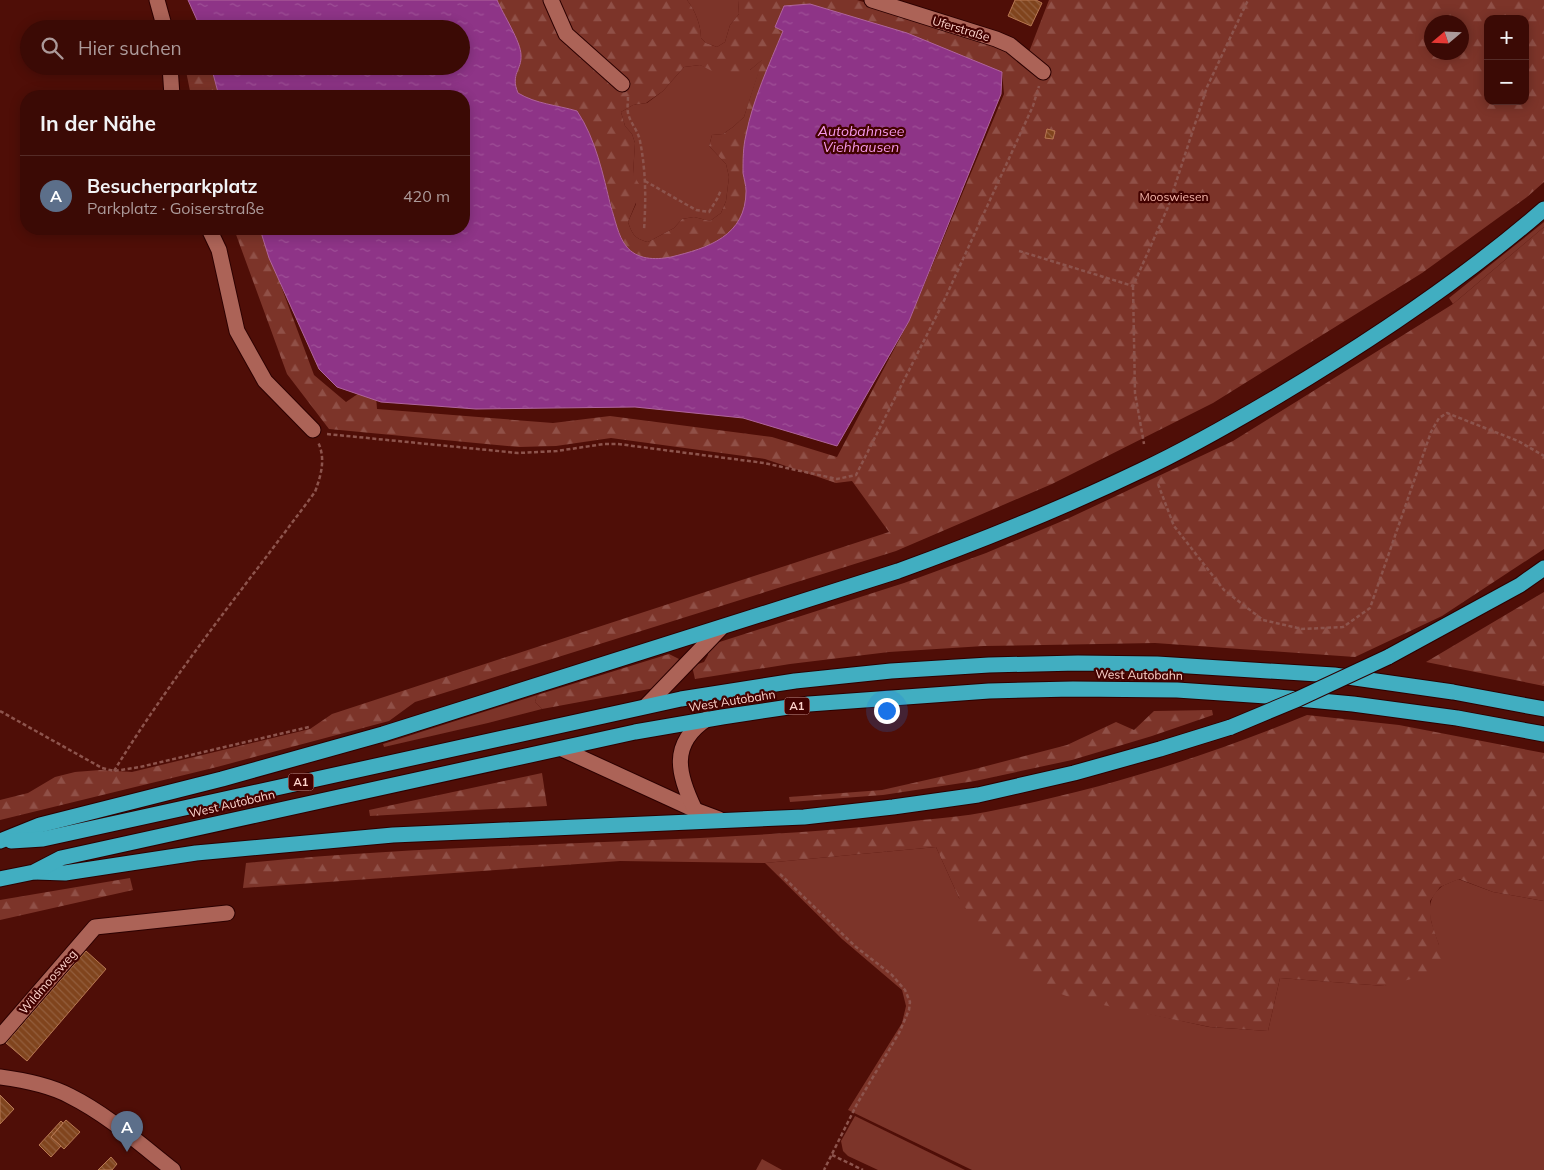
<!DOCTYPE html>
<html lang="de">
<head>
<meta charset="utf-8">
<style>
  body { margin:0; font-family:Mulish,sans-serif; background:#461813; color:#f1f3f6 }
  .controls { position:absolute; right:15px; top:15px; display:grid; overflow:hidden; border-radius:10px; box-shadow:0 2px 12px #0003 }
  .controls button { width:45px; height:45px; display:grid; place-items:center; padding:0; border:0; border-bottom:1px solid #542b27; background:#3b0a05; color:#f1f3f6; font:25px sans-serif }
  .compass { position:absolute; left:1424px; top:15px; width:45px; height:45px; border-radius:50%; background:#3b0a05; box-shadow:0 2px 12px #0003; rotate:251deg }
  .you { position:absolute; left:886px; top:710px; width:18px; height:18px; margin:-12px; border:4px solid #fff; border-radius:50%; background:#1a73e8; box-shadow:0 0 0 8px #1a73e833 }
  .badge { display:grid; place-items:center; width:32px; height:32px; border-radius:50%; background:#ea580c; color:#fff; font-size:16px; font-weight:700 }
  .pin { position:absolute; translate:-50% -41px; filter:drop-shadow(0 1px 2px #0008) }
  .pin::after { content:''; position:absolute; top:26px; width:18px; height:15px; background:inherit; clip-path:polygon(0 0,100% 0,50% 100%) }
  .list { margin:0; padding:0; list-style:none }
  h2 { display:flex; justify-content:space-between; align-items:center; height:65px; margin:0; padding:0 20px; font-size:21px }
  h2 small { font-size:16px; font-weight:400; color:#ac9a9a }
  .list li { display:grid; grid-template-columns:32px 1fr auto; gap:15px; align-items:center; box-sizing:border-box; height:80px; padding:0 20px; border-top:1px solid #542b27 }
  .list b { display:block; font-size:19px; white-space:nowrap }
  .list p { margin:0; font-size:16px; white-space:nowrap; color:#ac9a9a }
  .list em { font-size:16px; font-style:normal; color:#ac9a9a }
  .icon { flex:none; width:28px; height:28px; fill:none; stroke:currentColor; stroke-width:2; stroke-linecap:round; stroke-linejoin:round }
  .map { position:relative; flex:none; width:1544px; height:1170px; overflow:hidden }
  .search { position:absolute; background:#3b0a05; box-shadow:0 2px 12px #0003; left:20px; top:20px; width:450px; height:55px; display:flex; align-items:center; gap:12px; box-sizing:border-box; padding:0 18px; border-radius:28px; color:#ac9a9a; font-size:19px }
  .panel { position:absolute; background:#3b0a05; box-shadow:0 2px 12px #0003; left:20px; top:90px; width:450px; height:145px; border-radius:20px }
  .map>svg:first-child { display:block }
  .grass { fill:#7c3429 }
  .forest { fill:url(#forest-firs); fill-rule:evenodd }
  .water { fill:url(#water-ripples); stroke:#b0649c }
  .building { fill:url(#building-back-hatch); stroke:#b87852 }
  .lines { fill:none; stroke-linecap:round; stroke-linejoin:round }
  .minor-casing { stroke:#2c0000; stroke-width:17 }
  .highway-casing { stroke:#2c0000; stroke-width:17 }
  .path { stroke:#8d544d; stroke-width:2.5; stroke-dasharray:4 2.5; stroke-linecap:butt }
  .minor { stroke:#ac6357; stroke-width:15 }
  .highway { stroke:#41aec1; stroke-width:15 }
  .highway-bridge-casing { stroke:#2c0000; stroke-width:17; stroke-linecap:butt }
  .highway-bridge { stroke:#41aec1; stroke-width:15 }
  .labels { text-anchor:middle; stroke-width:4.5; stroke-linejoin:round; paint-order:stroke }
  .shield { fill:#430200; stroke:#c6958f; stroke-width:1 }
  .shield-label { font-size:11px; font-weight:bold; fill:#fed4cc }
  .street-label { font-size:12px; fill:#fed4cc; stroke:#430200 }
  .park-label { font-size:12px; fill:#f5b7ab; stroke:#430200 }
  .water-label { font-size:14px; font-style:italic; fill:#f599eb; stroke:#430200 }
</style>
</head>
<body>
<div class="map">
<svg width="1544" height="1170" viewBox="0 0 1544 1170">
  <defs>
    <pattern id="forest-firs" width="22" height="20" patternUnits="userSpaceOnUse" patternTransform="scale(1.25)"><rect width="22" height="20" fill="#7c3429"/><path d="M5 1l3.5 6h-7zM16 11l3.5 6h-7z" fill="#905047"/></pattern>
    <pattern id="water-ripples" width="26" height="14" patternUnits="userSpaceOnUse" patternTransform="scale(1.25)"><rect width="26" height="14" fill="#8e3487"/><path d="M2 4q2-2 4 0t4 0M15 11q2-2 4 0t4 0" fill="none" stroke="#9f5097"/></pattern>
    <pattern id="building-back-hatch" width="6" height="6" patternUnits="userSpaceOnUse" patternTransform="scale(1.25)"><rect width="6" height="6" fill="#80441d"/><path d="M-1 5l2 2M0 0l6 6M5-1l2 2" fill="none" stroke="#935e3d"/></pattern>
  </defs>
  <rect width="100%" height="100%" fill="#4f0e07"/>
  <g class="grass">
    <path d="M687,0H738L739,14L730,25L725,42L717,47L706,43L701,38C701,25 695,10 687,0Z"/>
    <path d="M763,59L744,117L733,127L723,134L712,135L709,146L726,164L729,177L726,201L721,213L710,221L694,217L682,219L674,228L648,242C635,239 632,234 628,222L636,204L633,174L635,143L632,134L625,126L621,112L633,105L647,103L663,91L684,67L700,65L711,69L750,70Z"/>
    <polygon points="1544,222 1544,227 1453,304 1449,298"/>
    <polygon points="537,695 535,702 542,709 488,723 384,747 383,744"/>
    <path d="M936,847L959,898L1150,1014L1209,1027L1268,1031L1280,978L1385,986L1439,945C1432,926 1422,903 1440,888C1444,884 1453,882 1458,879L1493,892L1544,901V1170H972L848,1110L902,1023L906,1006L902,990L842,939L765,863Z"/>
    <polygon points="855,1116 965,1170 878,1170 848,1156 843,1151 841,1141"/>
    <polygon points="762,1159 782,1170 756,1170"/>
  </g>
  <g class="forest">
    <path d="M497,0H687C695,10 701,25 701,38L706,43L717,47L725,42L730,25L739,14L738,0H857L1029,52L1049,0H1544V182L1527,197L1422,273L1213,403L1052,484L896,551L415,702L389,721L217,767L0,820V800L28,793L55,777L75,772L100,770L132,772L310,729L332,714L889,532L852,481L836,483L765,459L611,438L556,446L519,447L329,429L287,374L234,229H260L314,375L346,402L368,387L376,396L377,409L553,423L610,416L772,437L837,457L909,321L1004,94L1002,72L783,31L765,75L744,175C747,192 747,207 738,223C725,245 666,265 642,258C637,257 629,250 626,246C617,236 614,217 611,204C602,173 595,138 577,111C557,105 536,104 518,93L514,83L521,56ZM1488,19H1525V101H1488ZM1432,22H1462V52H1432ZM762,60L744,117L733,127L723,134L712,135L709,146L726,164L729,177L726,201L721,213L710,221L694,217L682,219L674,228L648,242C635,239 632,234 628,222L640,193L639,184L633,174L635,143L632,134L625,126L621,112L633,105L646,103L663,91L684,67L700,65L726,78L742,83L750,70Z"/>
    <polygon points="185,66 211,66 219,96 191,96"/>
    <polygon points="1544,227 1544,549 1442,616 1355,657 1155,643 984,646 889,652 790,664 695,679 692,666 704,662 708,655 707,646 904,583 986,553 1067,519 1233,441 1453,304"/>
    <polygon points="1544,592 1544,686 1426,662"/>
    <polygon points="669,654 679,659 655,688 542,709 535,702 537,695"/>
    <polygon points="1212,710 1213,715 1152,736 1072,760 975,781 883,795 790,802 789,797 882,790 975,769 1067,745 1116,722 1134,730 1154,711"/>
    <path d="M1307,715L1399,725L1544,753V901L1493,892L1459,879L1440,887L1430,901L1431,921L1439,945L1443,964L1422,976L1385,986L1280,978L1268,1031L1210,1027L1074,999L1033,983L988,942L959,898L936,847L765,863L620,861L243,888L246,863C397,848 549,845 700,838C774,834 848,830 922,820C943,818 965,816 986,812C1096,791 1203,758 1307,715Z"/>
    <polygon points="542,773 547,806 370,816 369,810"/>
    <polygon points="130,878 133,890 0,920 0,900"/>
  </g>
  <path class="water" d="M188,0H497C503,14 521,42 521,55C522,70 510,74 518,93C536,104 557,105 577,111C596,139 603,175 611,207C615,219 618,236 626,246C637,260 655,260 671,257C708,248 746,236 746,191C746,185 744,179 743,173C743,160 743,147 746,135C753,99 769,65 783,31L775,27L784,6L810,4L907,33L1002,72L1001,94L909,321L837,446L743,418L635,407L476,409L381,402L337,387L319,369L269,258L260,229H464V96H219L211,66H461V29H201Z"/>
  <g class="building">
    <polygon points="1015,0 1036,0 1042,3 1031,26 1008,16"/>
    <polygon points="1047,129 1055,131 1053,139 1045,138"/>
    <polygon points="86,951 106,969 27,1061 6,1043"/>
    <polygon points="0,1095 14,1109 0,1124"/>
    <polygon points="66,1120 80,1132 64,1149 51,1137"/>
    <polygon points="61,1121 63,1123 51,1137 61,1146 51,1157 39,1145"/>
    <polygon points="111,1157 117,1164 112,1170 98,1170"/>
  </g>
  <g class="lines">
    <defs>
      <g id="minor">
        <polyline points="157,0 165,29"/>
        <polyline points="551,0 566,34 622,84"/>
        <polyline points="872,0 996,39 1010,45 1043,72"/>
        <polyline points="170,66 172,96"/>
        <polyline points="209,229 219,250 237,331 265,381 313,430"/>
        <polyline points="646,706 721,628"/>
        <polyline points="562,749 695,810 719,819"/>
        <path d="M695,810C678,775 669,744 707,719"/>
        <polyline points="0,1037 95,927 227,913"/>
        <path d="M0,1077C23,1080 49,1085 70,1096C108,1115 140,1144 173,1170"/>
      </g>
      <g id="highway">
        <polyline points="1388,657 1520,585 1544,568"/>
        <path d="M0,841L40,825L222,779L383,734L898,571C981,541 1063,508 1142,470C1189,448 1234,422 1278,396C1372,340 1462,280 1544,209"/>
        <polyline points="11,841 43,839 681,699 795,681 891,671 989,665 1078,663 1157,664 1334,675 1453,692 1544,709"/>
        <polyline points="35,872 65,873 196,853 393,835 804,817 893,807 978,795 1074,773 1160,749 1231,727"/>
        <polyline points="0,879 34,872 61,858 635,732 722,717 809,704 989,691 1073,689 1177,690 1266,696 1353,704 1457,718 1544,734"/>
      </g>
    </defs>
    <use href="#minor" class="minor-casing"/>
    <use href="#highway" class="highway-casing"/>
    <g class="path">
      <path d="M628,97C628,102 627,108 628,113C630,123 638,130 640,141C646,171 646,200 644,230"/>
      <polyline points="645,181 696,210 709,212 717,199 721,190"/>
      <polyline points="1019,251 1133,286 1168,207 1207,87 1248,0"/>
      <polyline points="1133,286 1135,393 1144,444"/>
      <polyline points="327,434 518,453 557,451 604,444 618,444 764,463 837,479 856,475 942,305 1033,106 1039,86"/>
      <polyline points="1158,484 1174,526 1224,590 1263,620 1302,629 1343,627 1370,608 1431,432 1439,418 1447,413 1518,441 1544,456"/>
      <polyline points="0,711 102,768 114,771 140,767 309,727"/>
      <path d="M114,771C174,673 247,584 315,492C321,475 326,459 318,442"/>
      <polyline points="780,874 856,947 892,975 905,990 910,1002 909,1010 899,1033 857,1104 824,1170"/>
      <polyline points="832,1155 863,1170"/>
    </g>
    <use href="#minor" class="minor"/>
    <use href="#highway" class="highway"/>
    <defs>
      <polyline id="highway-bridge" points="1231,727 1298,699 1388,657"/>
    </defs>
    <use href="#highway-bridge" class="highway-bridge-casing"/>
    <use href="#highway-bridge" class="highway-bridge"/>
  </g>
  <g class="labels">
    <g class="shield">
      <rect x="784.5" y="697.5" width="25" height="17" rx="4"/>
      <rect x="288.5" y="773.5" width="25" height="17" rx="4"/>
    </g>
    <g class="shield-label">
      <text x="797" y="710">A1</text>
      <text x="301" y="786">A1</text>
    </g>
    <g class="street-label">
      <text transform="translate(961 29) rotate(17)" y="4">Uferstraße</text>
      <text transform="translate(1139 675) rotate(1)" y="4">West Autobahn</text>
      <text transform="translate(732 701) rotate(-9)" y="4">West Autobahn</text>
      <text transform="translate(232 804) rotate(-13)" y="4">West Autobahn</text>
      <text transform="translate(48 982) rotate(-49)" y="4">Wildmoosweg</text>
    </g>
    <g class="park-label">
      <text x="1174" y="201">Mooswiesen</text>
    </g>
    <g class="water-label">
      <text x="861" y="136">Autobahnsee<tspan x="861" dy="16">Viehhausen</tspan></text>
    </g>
  </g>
</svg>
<div class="controls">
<button>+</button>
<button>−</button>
</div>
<svg class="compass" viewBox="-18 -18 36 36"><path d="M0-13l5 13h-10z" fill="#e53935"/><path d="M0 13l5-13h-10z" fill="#ac9a9a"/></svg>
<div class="you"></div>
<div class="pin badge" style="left:127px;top:1152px;background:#5c6f8a">A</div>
<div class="search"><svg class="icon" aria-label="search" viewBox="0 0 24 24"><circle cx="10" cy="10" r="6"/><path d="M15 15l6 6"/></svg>Hier suchen</div>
<section class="panel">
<h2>In der Nähe<small></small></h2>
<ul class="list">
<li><span class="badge" style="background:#5c6f8a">A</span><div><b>Besucherparkplatz</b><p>Parkplatz · Goiserstraße</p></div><em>420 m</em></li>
</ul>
</section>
</div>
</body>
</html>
